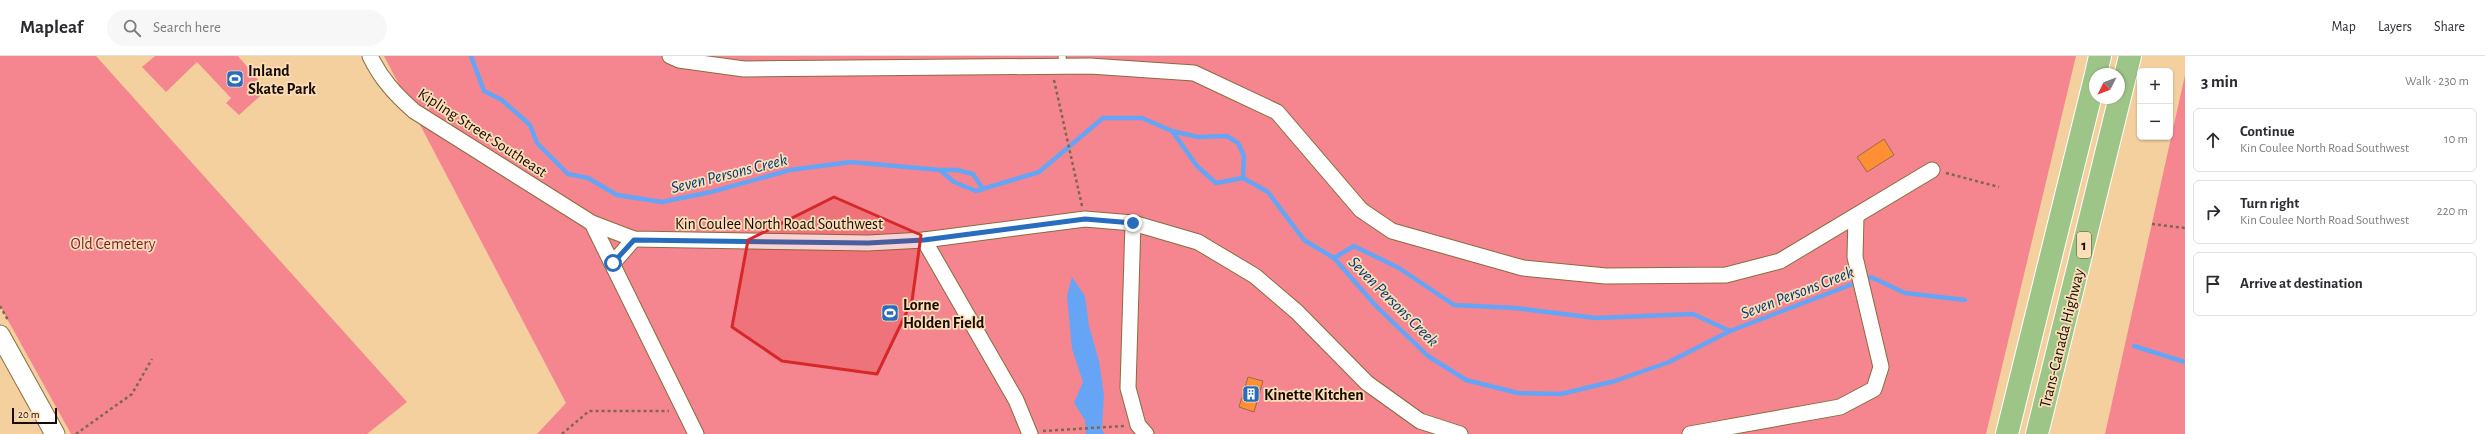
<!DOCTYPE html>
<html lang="en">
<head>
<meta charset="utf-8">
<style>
  body { margin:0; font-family:"Alegreya Sans",sans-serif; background:#f7f7f7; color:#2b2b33 }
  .controls { position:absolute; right:12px; top:12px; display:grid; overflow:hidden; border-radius:6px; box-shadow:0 1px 3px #0004 }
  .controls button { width:36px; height:36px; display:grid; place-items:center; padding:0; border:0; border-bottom:1px solid #e1e1e2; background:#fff; color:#2b2b33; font:20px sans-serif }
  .compass { position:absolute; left:2089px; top:12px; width:36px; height:36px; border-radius:50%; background:#fff; box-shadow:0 1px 3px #0004; rotate:228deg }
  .scale { position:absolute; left:12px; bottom:10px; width:45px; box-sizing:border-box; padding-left:4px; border:2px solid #170b00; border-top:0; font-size:11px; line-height:14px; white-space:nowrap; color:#170b00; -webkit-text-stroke:3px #fcdfb8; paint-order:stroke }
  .stop { position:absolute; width:12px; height:12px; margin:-9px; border:3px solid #276cbd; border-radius:50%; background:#fff }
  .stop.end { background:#276cbd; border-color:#fff; box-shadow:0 1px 4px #0008 }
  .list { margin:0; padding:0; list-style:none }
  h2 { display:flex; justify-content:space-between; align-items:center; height:52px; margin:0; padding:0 16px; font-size:17px }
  h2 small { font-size:13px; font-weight:400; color:#7c7c81 }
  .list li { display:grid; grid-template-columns:26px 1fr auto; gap:12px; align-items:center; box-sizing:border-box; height:64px; margin:0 8px 8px; padding:0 8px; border:1px solid #e1e1e2; border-radius:6px }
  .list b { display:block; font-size:15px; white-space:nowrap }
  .list p { margin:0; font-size:13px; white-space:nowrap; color:#7c7c81 }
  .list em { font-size:13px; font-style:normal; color:#7c7c81 }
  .icon { flex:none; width:22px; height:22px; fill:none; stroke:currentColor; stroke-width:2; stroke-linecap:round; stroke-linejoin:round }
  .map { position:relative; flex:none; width:2185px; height:378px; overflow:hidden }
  header { display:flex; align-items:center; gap:24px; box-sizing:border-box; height:56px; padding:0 20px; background:#fff; border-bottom:1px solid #e1e1e2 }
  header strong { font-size:19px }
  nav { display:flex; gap:22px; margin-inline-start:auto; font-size:14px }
  .search { width:280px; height:36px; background:#f7f7f7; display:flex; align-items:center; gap:10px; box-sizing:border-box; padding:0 14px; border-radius:22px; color:#7c7c81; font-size:15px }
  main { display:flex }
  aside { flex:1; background:#fff }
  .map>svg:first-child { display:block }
  .green { fill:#f58690 }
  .water { fill:#66a5f5 }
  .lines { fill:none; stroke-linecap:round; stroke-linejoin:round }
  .stream { stroke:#66a5f5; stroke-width:4.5 }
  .building { fill:#ff8f34; stroke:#9a6b4b }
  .service-casing { stroke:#8b6b3c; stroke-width:9 }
  .minor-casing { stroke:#8b6b3c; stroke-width:17 }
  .tertiary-casing { stroke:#8b6b3c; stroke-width:21 }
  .motorway-casing { stroke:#fff; stroke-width:24 }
  .path { stroke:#80684b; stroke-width:2.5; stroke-dasharray:3 3; stroke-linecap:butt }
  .service { stroke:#fff; stroke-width:7 }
  .minor { stroke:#fff; stroke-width:15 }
  .tertiary { stroke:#fff; stroke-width:19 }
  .motorway { stroke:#9ec588; stroke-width:22 }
  .route { stroke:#276cbd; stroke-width:5 }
  .marked { fill:#d62828; fill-opacity:0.2; stroke:#d62828; stroke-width:3; stroke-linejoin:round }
  .labels { text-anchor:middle; stroke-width:3.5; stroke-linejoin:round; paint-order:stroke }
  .shield { fill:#fcdfb8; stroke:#5c4b37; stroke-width:1 }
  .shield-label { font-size:15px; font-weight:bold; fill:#170b00 }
  .poi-label { font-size:16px; font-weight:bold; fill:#170b00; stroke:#fcdfb8; text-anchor:start }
  .street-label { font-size:16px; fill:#170b00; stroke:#fcdfb8 }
  .park-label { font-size:16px; fill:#751f2e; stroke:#fcdfb8 }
  .water-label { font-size:17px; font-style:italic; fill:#003b78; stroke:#fcdfb8 }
</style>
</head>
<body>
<header>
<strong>Mapleaf</strong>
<div class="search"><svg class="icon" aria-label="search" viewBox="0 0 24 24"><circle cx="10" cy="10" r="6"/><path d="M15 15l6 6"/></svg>Search here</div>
<nav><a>Map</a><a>Layers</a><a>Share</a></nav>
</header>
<main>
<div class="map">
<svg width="2185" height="378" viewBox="0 0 2185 378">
  <rect width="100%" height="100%" fill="#f5d09f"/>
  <g class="green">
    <polygon points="0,0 96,0 407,346 367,378 71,378 0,250"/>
    <polygon points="155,0 238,0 267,34 239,59 226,47 231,42 197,6 166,36 142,11"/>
    <polygon points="384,0 2076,0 1986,378 537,378 566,347"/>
    <polygon points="2185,19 2185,378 2105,378"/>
  </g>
  <polygon class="water" points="1072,221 1085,240 1089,270 1099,305 1104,339 1102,373 1104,378 1086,378 1085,364 1074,347 1083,326 1072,293 1067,240"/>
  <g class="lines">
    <g class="stream">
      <polyline points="471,0 484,35 502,44 530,69 537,87 568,118 588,122 617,139 662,146 711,136 790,114 851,106 940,114 954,126 976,135 1039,116 1103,62 1142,62 1172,75 1197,110 1216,127 1243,122 1268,136 1304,184 1334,202 1376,250 1428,300 1466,324 1518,337 1561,338 1615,325 1669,306 1730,275 1871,221 1905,237 1965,244"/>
      <polyline points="1172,75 1198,81 1227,80 1238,87 1244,100 1243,122"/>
      <polyline points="940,114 957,114 973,118 983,133"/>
      <polyline points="1334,202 1354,190 1399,212 1454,249 1515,252 1596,262 1693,258 1730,275"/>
      <polyline points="2134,290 2185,306"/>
    </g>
  </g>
  <g class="building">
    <polygon points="1884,83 1894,99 1867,116 1857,101"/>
    <polygon points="1248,321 1263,325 1254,356 1239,351"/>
  </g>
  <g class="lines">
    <defs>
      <polyline id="service" points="1062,0 1063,10"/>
      <g id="minor">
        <path d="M370,0C381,23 395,38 414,55L592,167L634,183L868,187L924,184L1085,163L1133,167L1198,186L1255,220L1297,256L1367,327L1420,365L1460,378"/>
        <polyline points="670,0 679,4 744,13 1090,10 1194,17 1277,56 1361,154 1392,175 1523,212 1606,220 1726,219 1780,205 1932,114"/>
        <polyline points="592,167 696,378"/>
        <polyline points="1133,167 1128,332 1138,369 1146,378"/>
        <polyline points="924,184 1016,344 1030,378"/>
        <polyline points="613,207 634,183"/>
        <polyline points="1690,378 1840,351 1874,333 1881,311 1855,201 1856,160"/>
      </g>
      <polyline id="tertiary" points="0,279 55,378"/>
      <g id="motorway">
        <polyline points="2096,18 2100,0"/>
        <polyline points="2007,378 2095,22"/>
        <polyline points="2037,378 2130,0"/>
      </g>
    </defs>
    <use href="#service" class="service-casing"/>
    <use href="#minor" class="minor-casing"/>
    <use href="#tertiary" class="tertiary-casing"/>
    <use href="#motorway" class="motorway-casing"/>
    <g class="path">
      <polyline points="1054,24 1082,150"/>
      <polyline points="1946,117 1999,131"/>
      <polyline points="2152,168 2185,172"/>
      <polyline points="0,250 8,264"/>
      <polyline points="1043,375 1124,370"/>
      <polyline points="76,378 132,338 152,303"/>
      <polyline points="562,378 589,355 669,355"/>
    </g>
    <use href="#service" class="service"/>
    <use href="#minor" class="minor"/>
    <use href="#tertiary" class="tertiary"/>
    <use href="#motorway" class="motorway"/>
  </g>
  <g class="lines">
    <polyline class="route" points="613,207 634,184 868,187 924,184 1085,163 1133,167"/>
  </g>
  <path class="marked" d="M834,141L921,179L912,245L877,318L782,305L732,271L748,184Z"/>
  <defs>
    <symbol id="stadium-square" viewBox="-11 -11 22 22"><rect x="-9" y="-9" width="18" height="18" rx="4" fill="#276cbd" stroke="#fcdfb8"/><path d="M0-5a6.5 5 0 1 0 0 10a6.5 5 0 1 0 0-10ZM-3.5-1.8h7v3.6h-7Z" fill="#fff"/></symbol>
    <symbol id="building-square" viewBox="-11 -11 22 22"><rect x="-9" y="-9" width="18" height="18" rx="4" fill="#276cbd" stroke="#fcdfb8"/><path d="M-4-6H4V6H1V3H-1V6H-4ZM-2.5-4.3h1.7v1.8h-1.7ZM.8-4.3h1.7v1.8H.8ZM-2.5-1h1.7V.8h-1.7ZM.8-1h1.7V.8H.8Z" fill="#fff"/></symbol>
  </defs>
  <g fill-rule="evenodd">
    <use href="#stadium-square" x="225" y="13" width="20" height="20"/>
    <use href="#stadium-square" x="880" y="247" width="20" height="20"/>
    <use href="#building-square" x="1241" y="328" width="20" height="20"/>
  </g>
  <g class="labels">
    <rect class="shield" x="2077" y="176" width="14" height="26" rx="3"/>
    <g class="shield-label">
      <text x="2084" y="194">1</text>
    </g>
    <g class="poi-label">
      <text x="248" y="20">Inland<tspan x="248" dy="18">Skate Park</tspan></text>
      <text x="903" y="254">Lorne<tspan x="903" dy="18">Holden Field</tspan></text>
      <text x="1264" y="344">Kinette Kitchen</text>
    </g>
    <g class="street-label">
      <text transform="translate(483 76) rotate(33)" y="6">Kipling Street Southeast</text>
      <text x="779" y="173">Kin Coulee North Road Southwest</text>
      <text transform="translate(2061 282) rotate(-76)" y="6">Trans-Canada Highway</text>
    </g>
    <g class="park-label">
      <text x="113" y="193">Old Cemetery</text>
    </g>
    <g class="water-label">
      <text transform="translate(729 117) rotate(-14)" y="6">Seven Persons Creek</text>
      <text transform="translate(1797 236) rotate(-21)" y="6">Seven Persons Creek</text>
      <text transform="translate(1394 245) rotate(45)" y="6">Seven Persons Creek</text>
    </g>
  </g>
</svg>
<div class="controls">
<button>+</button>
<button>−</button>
</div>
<svg class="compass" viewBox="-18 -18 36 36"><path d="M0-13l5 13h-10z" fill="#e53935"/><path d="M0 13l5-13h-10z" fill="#7c7c81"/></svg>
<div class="scale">20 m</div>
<div class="stop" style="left:613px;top:207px"></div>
<div class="stop end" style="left:1133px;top:167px"></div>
</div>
<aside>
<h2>3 min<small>Walk · 230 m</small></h2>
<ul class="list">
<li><svg class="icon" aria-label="ahead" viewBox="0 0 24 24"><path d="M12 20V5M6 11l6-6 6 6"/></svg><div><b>Continue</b><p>Kin Coulee North Road Southwest</p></div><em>10 m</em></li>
<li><svg class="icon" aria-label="right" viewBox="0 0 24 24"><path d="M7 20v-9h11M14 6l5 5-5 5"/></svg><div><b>Turn right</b><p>Kin Coulee North Road Southwest</p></div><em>220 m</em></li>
<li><svg class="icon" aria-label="arrive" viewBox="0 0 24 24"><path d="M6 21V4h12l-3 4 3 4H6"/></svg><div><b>Arrive at destination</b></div></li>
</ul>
</aside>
</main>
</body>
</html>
